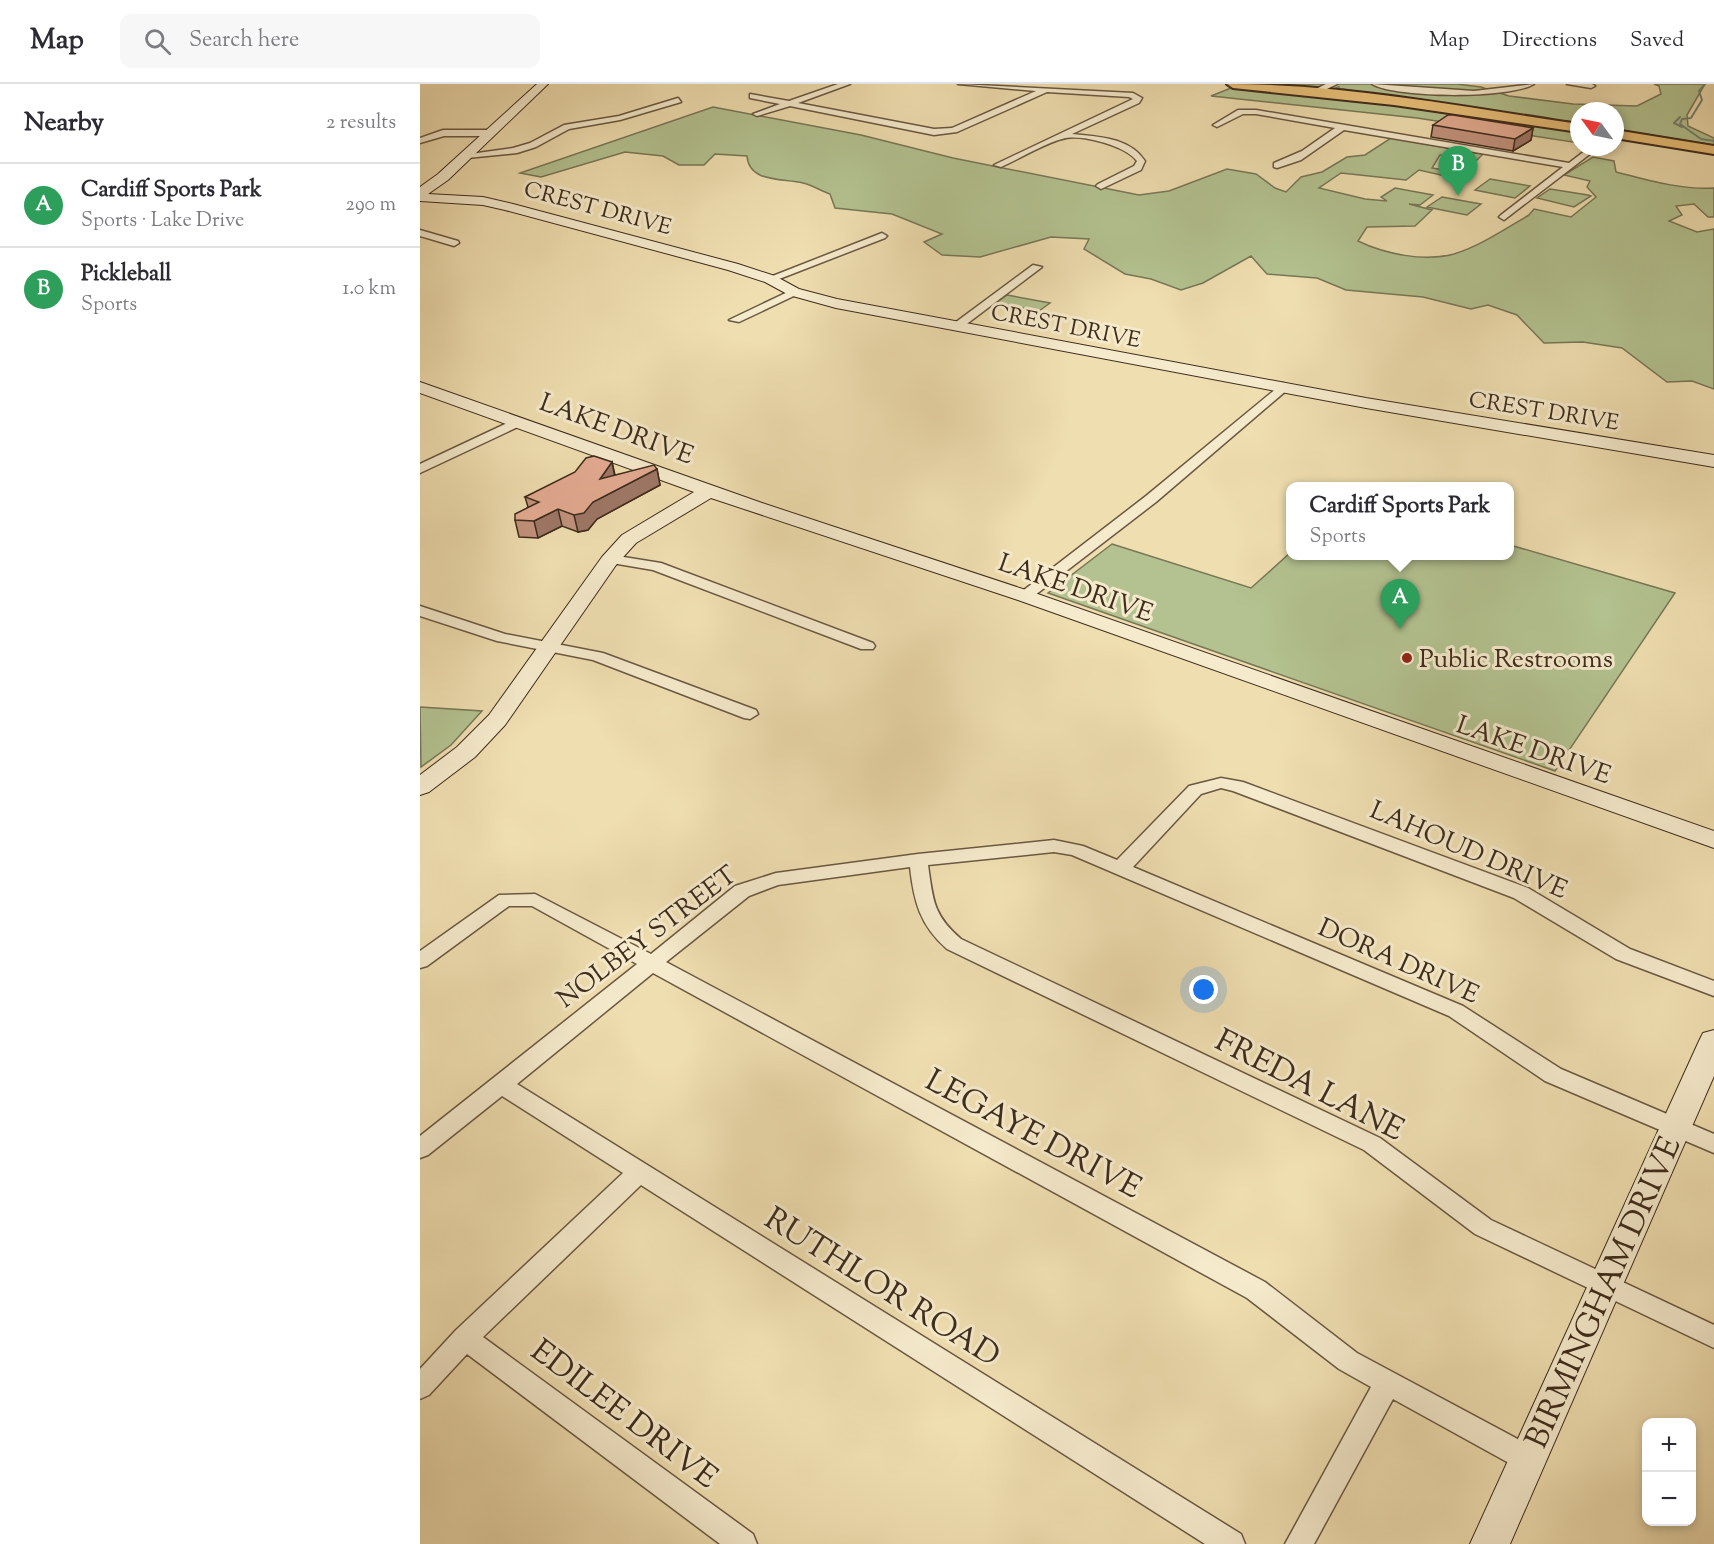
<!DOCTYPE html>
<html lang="en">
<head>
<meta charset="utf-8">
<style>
  body { margin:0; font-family:"Sorts Mill Goudy",serif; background:#f7f7f7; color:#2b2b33 }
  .controls { position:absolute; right:18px; bottom:18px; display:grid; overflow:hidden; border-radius:12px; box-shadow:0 3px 9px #0003 }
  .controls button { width:54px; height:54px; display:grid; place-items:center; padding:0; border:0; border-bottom:2px solid #e1e1e2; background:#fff; color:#2b2b33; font:30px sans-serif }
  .compass { position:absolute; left:1150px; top:18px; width:54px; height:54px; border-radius:50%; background:#fff; box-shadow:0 3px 9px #0003; rotate:303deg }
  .you { position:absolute; left:784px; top:906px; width:21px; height:21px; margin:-15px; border:4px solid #fff; border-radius:50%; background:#1a73e8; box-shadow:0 0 0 9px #1a73e833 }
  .badge { display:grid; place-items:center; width:39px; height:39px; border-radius:50%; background:#8f2418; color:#fff; font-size:20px; font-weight:700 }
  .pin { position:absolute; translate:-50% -50px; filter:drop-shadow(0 2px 3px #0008) }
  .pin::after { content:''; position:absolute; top:32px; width:21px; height:18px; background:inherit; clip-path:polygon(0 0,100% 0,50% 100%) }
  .popup { position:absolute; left:866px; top:398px; width:228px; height:78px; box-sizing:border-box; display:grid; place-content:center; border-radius:12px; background:#fff; filter:drop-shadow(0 2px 4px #0005); font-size:20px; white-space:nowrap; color:#7c7c81 }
  .popup b { font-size:22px; color:#2b2b33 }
  .popup::after { content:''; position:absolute; left:50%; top:100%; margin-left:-12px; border:12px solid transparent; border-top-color:#fff }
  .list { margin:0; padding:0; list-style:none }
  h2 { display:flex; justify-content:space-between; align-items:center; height:78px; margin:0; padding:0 24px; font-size:26px }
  h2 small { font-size:20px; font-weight:400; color:#7c7c81 }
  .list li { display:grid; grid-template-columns:39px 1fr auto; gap:18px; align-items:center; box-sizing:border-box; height:84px; padding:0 24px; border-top:2px solid #e1e1e2 }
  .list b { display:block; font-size:22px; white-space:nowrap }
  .list p { margin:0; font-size:20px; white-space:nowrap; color:#7c7c81 }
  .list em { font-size:20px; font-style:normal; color:#7c7c81 }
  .icon { flex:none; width:33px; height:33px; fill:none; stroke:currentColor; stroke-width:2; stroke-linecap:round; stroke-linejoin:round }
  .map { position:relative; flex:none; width:1294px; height:1460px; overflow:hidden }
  header { display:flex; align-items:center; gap:36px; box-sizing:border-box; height:84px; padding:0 30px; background:#fff; border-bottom:2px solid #e1e1e2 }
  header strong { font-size:28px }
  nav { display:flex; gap:33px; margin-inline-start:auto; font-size:21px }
  .search { width:420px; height:54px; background:#f7f7f7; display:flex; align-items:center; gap:15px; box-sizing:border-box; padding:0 21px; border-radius:12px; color:#7c7c81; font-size:22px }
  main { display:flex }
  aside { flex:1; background:#fff }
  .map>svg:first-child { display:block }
  .green { fill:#b3c290; stroke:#787756; stroke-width:1.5 }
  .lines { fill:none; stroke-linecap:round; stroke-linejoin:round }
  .stream { stroke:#758271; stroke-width:2 }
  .street-casing { stroke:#6a5841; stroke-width:3 }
  .secondary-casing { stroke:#3e2c1c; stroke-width:2 }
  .primary-casing { stroke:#3e2c1c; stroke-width:4 }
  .street { fill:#f5eacc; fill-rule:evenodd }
  .secondary { fill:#f5eacc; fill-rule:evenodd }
  .primary { fill:#e8bf78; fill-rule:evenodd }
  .wall { fill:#c2927d; stroke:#3e2c1c; stroke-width:1.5 }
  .shaded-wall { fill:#9e7766; stroke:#3e2c1c; stroke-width:1.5 }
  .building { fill:#e2aa91; stroke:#3e2c1c; stroke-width:1.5 }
  .poi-dot { fill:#8f2418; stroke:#f5eacc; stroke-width:2 }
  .labels { text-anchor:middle; stroke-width:6; stroke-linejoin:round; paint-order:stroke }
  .far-street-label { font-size:22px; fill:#3e2c1c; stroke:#f5eacc }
  .street-label { font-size:26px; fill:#3e2c1c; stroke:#f5eacc }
  .poi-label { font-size:26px; fill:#3e2c1c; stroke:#f5eacc; text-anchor:start }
  .near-street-label { font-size:32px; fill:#3e2c1c; stroke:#f5eacc }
</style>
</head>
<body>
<header>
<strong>Map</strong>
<div class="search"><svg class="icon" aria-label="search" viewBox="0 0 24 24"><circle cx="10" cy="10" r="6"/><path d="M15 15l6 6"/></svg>Search here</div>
<nav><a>Map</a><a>Directions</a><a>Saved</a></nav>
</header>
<main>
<aside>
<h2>Nearby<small>2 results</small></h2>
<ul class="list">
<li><span class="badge" style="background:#2e9e5b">A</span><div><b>Cardiff Sports Park</b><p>Sports · Lake Drive</p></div><em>290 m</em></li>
<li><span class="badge" style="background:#2e9e5b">B</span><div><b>Pickleball</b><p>Sports</p></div><em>1.0 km</em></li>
</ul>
</aside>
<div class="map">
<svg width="1294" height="1460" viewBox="0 0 1294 1460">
  <rect width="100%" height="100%" fill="#efdeb0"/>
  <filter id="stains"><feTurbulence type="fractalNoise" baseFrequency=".00333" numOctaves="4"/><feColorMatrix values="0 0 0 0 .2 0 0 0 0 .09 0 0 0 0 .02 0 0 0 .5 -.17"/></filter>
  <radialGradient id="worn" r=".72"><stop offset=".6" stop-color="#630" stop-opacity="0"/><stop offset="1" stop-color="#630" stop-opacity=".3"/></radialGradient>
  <g class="green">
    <polygon points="821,0 1037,0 1061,3 1089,12 1153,20 1217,22 1241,10 1239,2 1234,0 1285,0 1267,31 1268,42 1294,54 1294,61 1195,45 1195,27 1159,27 1159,59 997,34 791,12"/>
    <path d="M293,23L441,51L533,74L719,111L749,107L807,85L836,90L855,104L866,108L881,93L902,88L927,73L945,71L971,54L1063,70L1057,76L1020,71L1012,84L1048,90L1034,94L999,86L986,96L921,89L899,104L945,115L967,117L961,113L975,104L1013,111L1000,121L989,120L1012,126L995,142L947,143L938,157C965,170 1004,178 1034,170C1060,162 1085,145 1109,131L1114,125L1151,133L1176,113L1167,103L1170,97L1144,91L1173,73L1194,77L1196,88C1227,96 1261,106 1294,104V133H1288L1274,120L1256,122L1262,131L1249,137L1277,148L1294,145V305L1272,297L1247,298L1202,264L1163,258L1124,259L1097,231L1068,221L1051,225L1003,213L926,206L897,194L847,190L831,172L783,199L761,206L731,195L705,190L664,165L669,155L631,153L560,173L522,171L504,158L522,150L472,130L415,124L410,110C401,107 392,101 383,99C362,94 329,99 327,72L295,70L284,81H259L243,72L205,68L121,93L100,89Z"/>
    <polygon points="1070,95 1110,102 1095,114 1055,106"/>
    <polygon points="1130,105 1168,111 1171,112 1154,123 1117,114"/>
    <polygon points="1022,113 1061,120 1047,131 1007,123"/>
    <polygon points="587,211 630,219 619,227 576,219"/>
    <polygon points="692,460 831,504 870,469 870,472 1090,472 1090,461 1255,509 1135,687 628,509"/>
    <polygon points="0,623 62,627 31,661 1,683"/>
  </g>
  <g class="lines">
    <g class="stream">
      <polyline points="1285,0 1279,7 1282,16 1271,34 1262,35 1260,40 1281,55 1294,57"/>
      <polyline points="919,3 916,4 939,8"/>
      <polyline points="1260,33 1254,39 1262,43"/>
    </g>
    <defs>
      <g id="street">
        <path d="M418,0H430L378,19L514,45L532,44L616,7L538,0L713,9L722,14L719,19L652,50C679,53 709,53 725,77L721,86L681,105L676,102L678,100L714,82L717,77C706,62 660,49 642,55C621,61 601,74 581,83L574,81L713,15L709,13L627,8L537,48L514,51L370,22L337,32L333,30L360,20L330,14V10L369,17Z"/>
        <polygon points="906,0 917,0 897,10 890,8"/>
        <path d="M952,0L1054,7L1114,0C1090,15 975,14 952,0Z"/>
        <polygon points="1147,0 1172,0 1175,2 1171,4"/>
        <polygon points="258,14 261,18 200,36 149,45 116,63 97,69 47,74 43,71 93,64 110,59 144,41 199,32"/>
        <polygon points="818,26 836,26 1149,79 1170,63 1179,63 1084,136 1079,133 1081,131 1143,83 924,46 881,76 857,84 854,83 854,79 882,67 915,44 836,30 823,30 797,43 793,41"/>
        <polygon points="23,46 70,46 74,49 70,52 24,52 0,59 0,54"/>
        <polygon points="0,146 38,157 39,159 34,162 0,152"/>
        <polygon points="462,149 467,152 465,154 354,197 345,195"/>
        <polygon points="613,181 622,183 540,245 532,245 532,241"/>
        <polygon points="374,205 379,208 378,210 319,238 309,236"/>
        <polygon points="863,299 869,303 867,306 736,418 610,515 600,515 598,512 600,509 726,412"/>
        <polygon points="98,334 104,338 102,341 0,389 0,380"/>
        <polygon points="191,471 241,479 453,559 455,562 453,565 441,565 233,486 186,478 184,475"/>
        <polygon points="0,522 85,550 183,569 336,626 338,630 330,635 324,634 173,576 77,557 0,532"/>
        <path d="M801,694L823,698L1108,804L1210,865L1294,897V912L1196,875L1094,814L813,707L801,704L781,710L713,783L1043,922L1141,985L1294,1050V1069L1125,997L1029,932L652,771L634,768L508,781C513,816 513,831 541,855L960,1054L1071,1136L1294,1241V1264L1055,1150L944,1066L527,865C500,841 494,818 490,783L358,801L329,812L246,878L845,1198L937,1269L1118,1366L1122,1375L1118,1384L1108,1388L1098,1384L973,1315L894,1460H865L951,1303L919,1285L827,1214L233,889L97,1000L821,1450L825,1460H785L221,1101L63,1253L333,1450L337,1460H300L47,1270L9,1311L0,1315V1285L36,1246L203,1089L82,1012L8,1071L0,1074V1052L217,880L112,822H89L82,827L7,882L0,884V867L79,811L115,810L231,870L315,802L356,789L498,770L634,756L663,762L697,776L769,702Z"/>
      </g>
      <g id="secondary">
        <polygon points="117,0 128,0 28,96 8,110 63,113 93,120 318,180 355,192 379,205 417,215 946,314 1294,371 1294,383 946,324 416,224 369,211 345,198 308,186 85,126 63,121 0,117 0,103 18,90"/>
        <polygon points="0,298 342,419 612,508 1294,747 1294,764 598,516 291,414 216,459 196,481 85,641 55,673 9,708 0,711 0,691 37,663 69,631 182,473 202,451 274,408 0,309"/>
        <polygon points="1294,946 1294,992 1090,1460 1050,1460 1279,957 1283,949"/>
      </g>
      <g id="primary">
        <path d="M807,0C925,0 1043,23 1159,40V48L974,21L813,4Z"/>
        <polygon points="1195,46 1294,62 1294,70 1195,54"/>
      </g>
    </defs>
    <use href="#street" class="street-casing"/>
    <use href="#secondary" class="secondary-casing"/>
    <use href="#primary" class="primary-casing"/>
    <use href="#street" class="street"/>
    <use href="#secondary" class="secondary"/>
    <use href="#primary" class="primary"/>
  </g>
  <g class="wall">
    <polygon points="1013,41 1113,44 1111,56 1093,67 1011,53"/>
    <polygon points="192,378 195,391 237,385 240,401 177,435 168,446 158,448 142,442 118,454 99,453 95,436 108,423 105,413"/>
  </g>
  <g class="shaded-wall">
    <polygon points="1113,44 1111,56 1093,67 1095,55"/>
    <polygon points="192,378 195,394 180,395"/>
    <polygon points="237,385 240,401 177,435 168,446 158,448 154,431 173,418"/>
    <polygon points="138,425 142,442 118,454 114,437"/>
  </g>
  <g class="building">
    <polygon points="1028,31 1033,31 1113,44 1095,55 1013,41"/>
    <polygon points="174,372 192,378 180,395 234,381 237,385 173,418 164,429 154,431 138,425 114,437 95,436 95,430 119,418 105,413 155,388 166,374"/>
  </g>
  <circle class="poi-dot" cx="987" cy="574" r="6"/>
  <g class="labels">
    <g class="far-street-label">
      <text transform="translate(178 123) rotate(15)" y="8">CREST DRIVE</text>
      <text transform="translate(646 241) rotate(11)" y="8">CREST DRIVE</text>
      <text transform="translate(1124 326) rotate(9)" y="8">CREST DRIVE</text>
    </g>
    <g class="street-label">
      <text transform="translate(197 344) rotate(20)" y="9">LAKE DRIVE</text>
      <text transform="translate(656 503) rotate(19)" y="9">LAKE DRIVE</text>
      <text transform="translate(1114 665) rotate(19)" y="9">LAKE DRIVE</text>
      <text transform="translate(1049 765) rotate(23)" y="9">LAHOUD DRIVE</text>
      <text transform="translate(226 852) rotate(-37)" y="9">NOLBEY STREET</text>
      <text transform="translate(979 876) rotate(24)" y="9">DORA DRIVE</text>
    </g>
    <g class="poi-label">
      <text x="999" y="583">Public Restrooms</text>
    </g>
    <g class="near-street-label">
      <text transform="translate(890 1000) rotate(27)" y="11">FREDA LANE</text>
      <text transform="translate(614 1049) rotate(28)" y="11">LEGAYE DRIVE</text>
      <text transform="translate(463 1202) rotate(32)" y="11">RUTHLOR ROAD</text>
      <text transform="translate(1182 1208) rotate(-66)" y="11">BIRMINGHAM DRIVE</text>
      <text transform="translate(205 1329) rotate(37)" y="11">EDILEE DRIVE</text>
    </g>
  </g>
  <rect width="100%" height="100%" filter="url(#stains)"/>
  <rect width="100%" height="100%" fill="url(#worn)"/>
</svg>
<div class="controls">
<button>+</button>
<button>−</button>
</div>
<svg class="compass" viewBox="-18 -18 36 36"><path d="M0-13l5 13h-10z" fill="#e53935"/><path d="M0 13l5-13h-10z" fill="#7c7c81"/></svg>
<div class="you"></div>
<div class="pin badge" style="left:980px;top:545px;background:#2e9e5b">A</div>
<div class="popup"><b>Cardiff Sports Park</b>Sports</div>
<div class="pin badge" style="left:1038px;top:112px;background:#2e9e5b">B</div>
</div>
</main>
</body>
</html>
